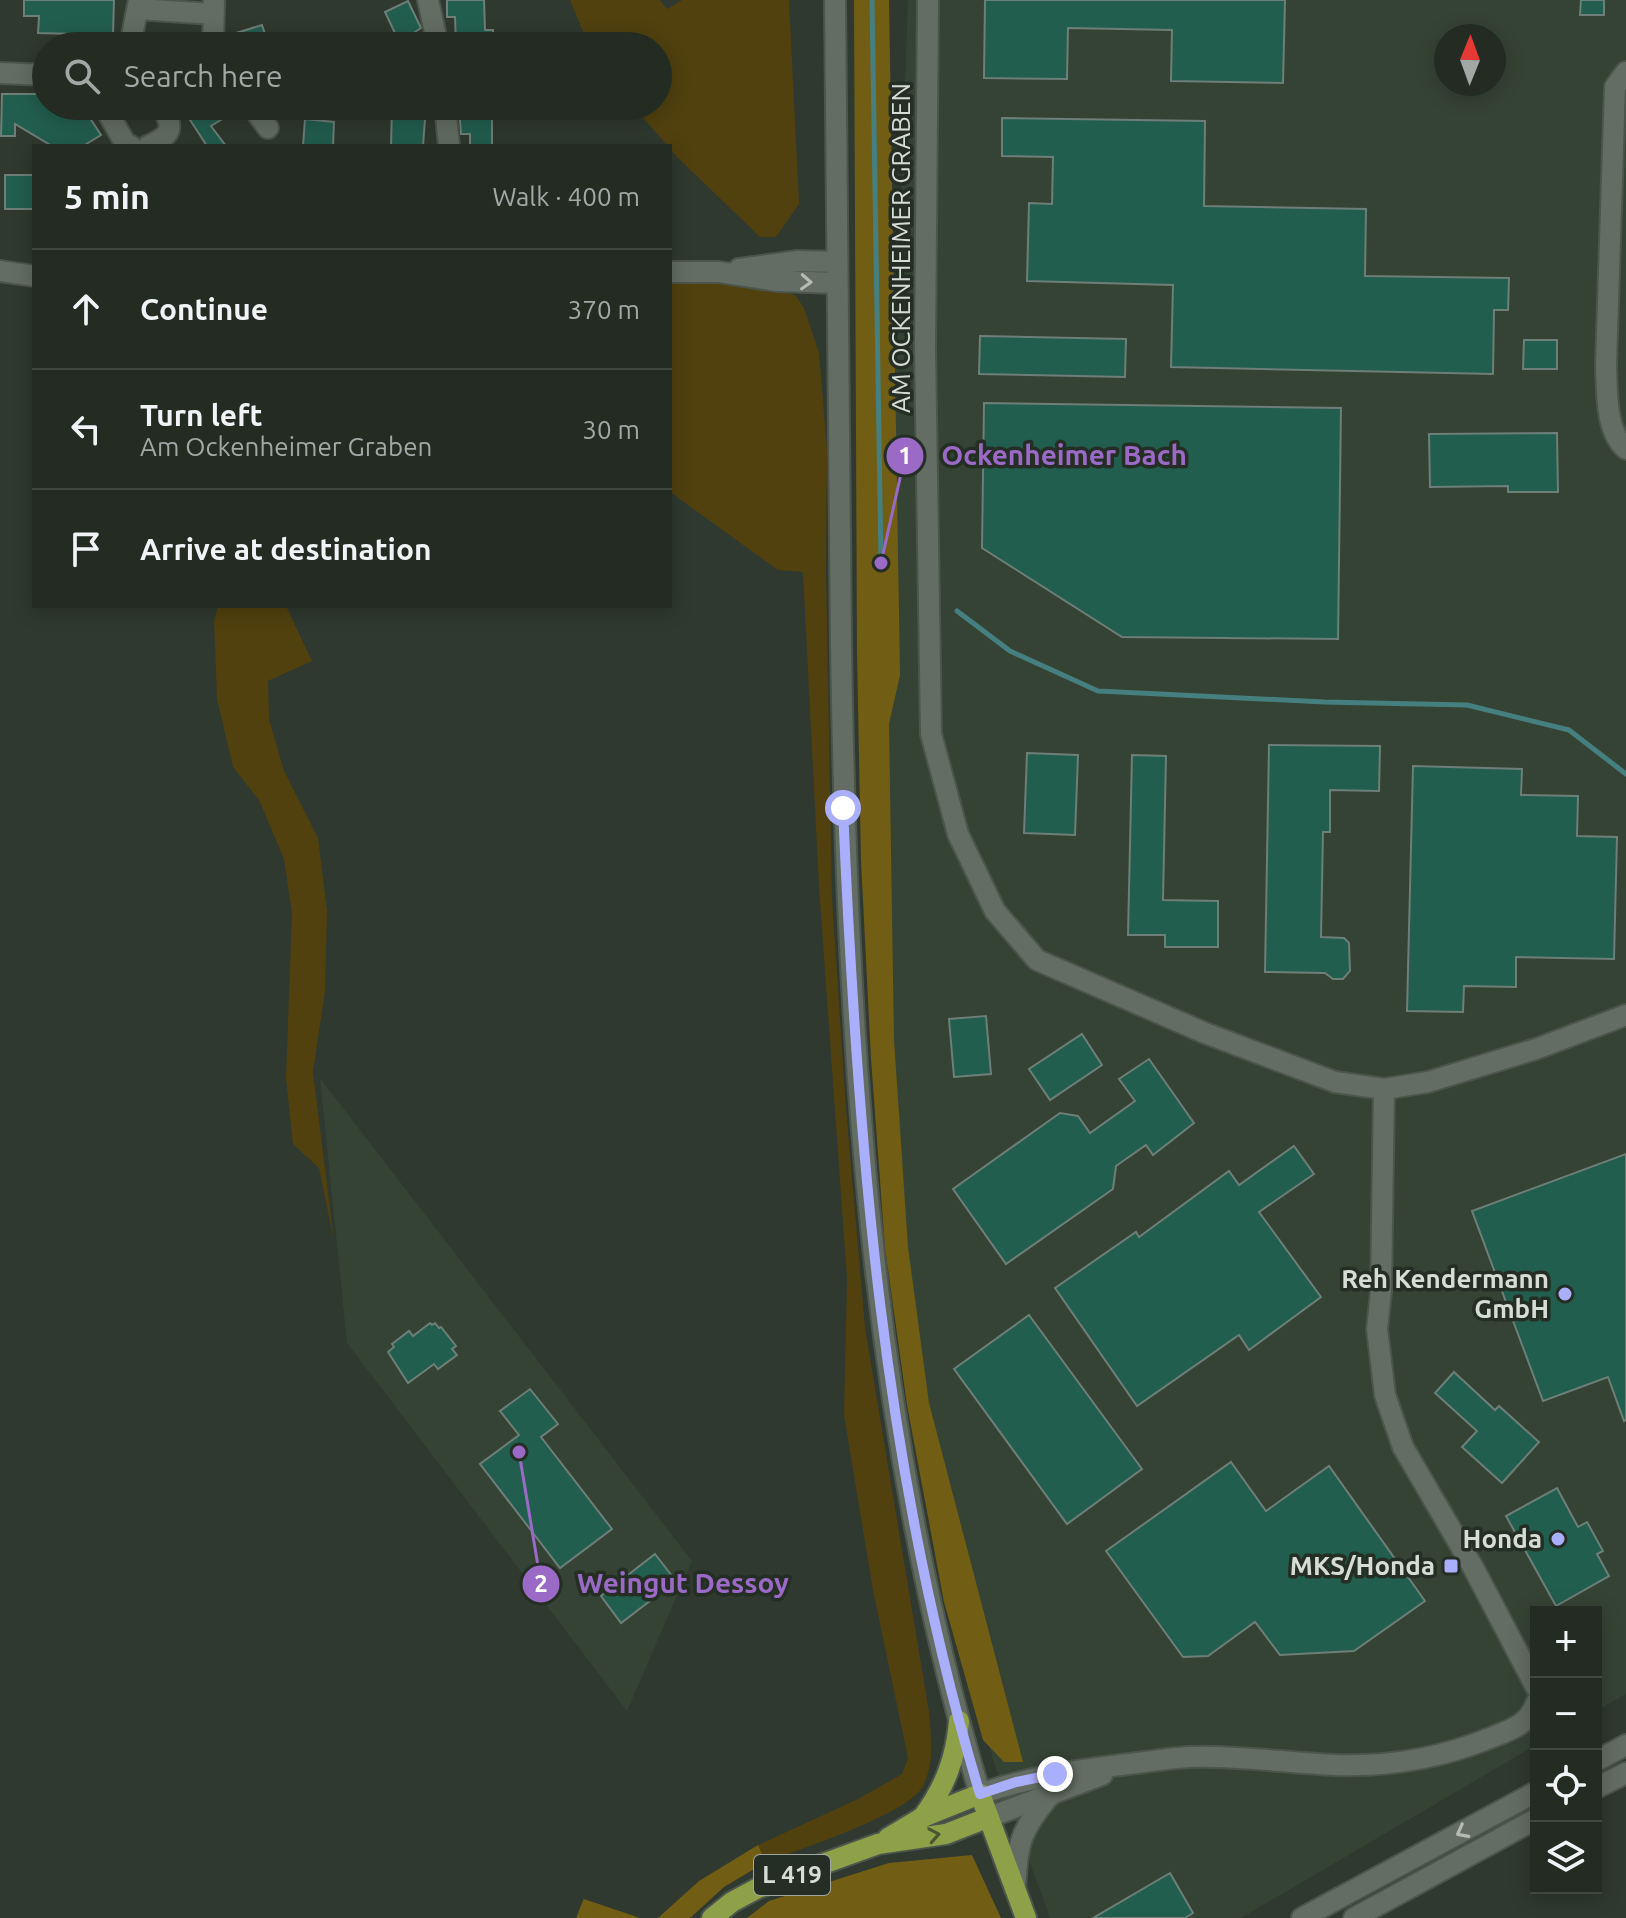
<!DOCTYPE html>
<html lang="en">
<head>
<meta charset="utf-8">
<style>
  body { margin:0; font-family:Ubuntu,sans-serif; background:#2b332b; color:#f1f3f6 }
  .controls { position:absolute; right:24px; bottom:24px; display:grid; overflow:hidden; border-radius:0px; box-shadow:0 4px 20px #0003 }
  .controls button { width:72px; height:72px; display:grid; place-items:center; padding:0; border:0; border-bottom:2px solid #404741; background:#232b23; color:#f1f3f6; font:40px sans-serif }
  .compass { position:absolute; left:1434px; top:24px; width:72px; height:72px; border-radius:50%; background:#232b23; box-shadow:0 4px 20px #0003; rotate:1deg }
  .stop { position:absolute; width:24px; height:24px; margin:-18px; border:6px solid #aaaffb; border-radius:50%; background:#fff }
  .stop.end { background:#aaaffb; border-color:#fff; box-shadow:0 2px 8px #0008 }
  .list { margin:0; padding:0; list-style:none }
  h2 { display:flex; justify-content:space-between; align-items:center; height:104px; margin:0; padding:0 32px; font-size:34px }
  h2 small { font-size:26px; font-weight:400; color:#a3a7a6 }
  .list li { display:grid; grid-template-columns:52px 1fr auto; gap:24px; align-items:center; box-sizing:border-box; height:120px; padding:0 32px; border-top:2px solid #404741 }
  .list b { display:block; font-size:30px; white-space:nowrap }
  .list p { margin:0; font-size:26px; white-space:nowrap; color:#a3a7a6 }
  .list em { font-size:26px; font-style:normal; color:#a3a7a6 }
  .icon { flex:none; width:44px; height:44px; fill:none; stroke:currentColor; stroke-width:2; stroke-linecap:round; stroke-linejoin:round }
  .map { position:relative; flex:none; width:1626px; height:1918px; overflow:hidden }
  .search { position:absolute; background:#232b23; box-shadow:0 4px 20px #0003; left:32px; top:32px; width:640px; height:88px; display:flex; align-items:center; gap:20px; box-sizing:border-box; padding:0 28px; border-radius:44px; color:#a3a7a6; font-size:30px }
  .panel { position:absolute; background:#232b23; box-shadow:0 4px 20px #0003; left:32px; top:144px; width:640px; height:464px; border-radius:0px }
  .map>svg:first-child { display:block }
  .built { fill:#354335; fill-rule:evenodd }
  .green { fill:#51410f }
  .forest { fill:#725d15 }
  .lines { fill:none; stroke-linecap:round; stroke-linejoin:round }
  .stream { stroke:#467f7f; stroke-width:5 }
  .building { fill:#225e4e; stroke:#6e7e78; stroke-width:2 }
  .minor-casing { stroke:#4c554c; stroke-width:24 }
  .secondary-casing { stroke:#4c554c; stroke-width:24 }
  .primary-casing { stroke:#4c554c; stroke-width:24 }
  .minor { stroke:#636d63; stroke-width:20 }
  .secondary { stroke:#636d63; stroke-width:20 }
  .primary { stroke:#8fa148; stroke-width:20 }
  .oneway { stroke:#b4bbb4 }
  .oneway2 { stroke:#4a5631 }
  .route { stroke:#aaaffb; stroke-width:10 }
  .poi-dot { fill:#aaaffb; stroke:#252e25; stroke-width:3 }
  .labels { text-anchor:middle; stroke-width:7; stroke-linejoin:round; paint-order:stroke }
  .shield { fill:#252e25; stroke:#a1a8a1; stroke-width:2 }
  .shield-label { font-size:24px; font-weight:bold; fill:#d6dcd6 }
  .street-label { font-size:26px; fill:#d6dcd6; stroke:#252e25 }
  .poi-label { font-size:26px; font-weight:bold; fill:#d6dcd6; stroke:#252e25; text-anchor:end }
  .leader { fill:none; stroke:#9b6ac7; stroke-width:3 }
  .callout-dot { fill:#9b6ac7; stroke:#252e25; stroke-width:3 }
  .mark-label { font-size:24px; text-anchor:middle; font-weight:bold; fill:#fff }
  .callout-label { font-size:28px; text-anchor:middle; font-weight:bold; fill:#9b6ac7; stroke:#252e25; stroke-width:7; stroke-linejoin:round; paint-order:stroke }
</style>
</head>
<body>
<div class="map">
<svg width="1626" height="1918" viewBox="0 0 1626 1918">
  <rect width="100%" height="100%" fill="#2f392f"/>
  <g class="built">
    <path d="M908,0H1626V1694L1596,1711V1612H1536V1745L1241,1918H1050L993,1760L964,1634L897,1291L874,975ZM1446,36H1494V84H1446Z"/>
    <polygon points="320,1078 692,1561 627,1711 347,1343"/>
  </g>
  <g class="green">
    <polygon points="570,0 660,0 667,9 682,0 789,0 799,204 776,237 760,237 678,158 633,106 658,106 658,46 589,46"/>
    <path d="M670,280H725L776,287L796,296L804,308L819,353L827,449L826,574L832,899L846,1109L865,1328L929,1712C931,1738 935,1763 923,1786C908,1815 799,1849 766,1862L758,1845L858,1799L902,1774L908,1758L873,1590L844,1415L847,1278L819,887L803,572L778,570L670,492Z"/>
    <polygon points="218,606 286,606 312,661 268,681 269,719 284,771 318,838 327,911 325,991 313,1072 334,1241 319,1168 293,1144 286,1078 292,913 284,859 259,800 233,767 217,699 214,621"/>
  </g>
  <g class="forest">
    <polygon points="854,0 889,0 900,675 889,724 894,1040 908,1247 929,1403 1023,1762 1004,1762 983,1740 944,1602 907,1405 885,1248 871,1059 861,861 857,653"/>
    <polygon points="758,1845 766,1862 724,1887 690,1918 658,1918 699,1881"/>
    <polygon points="972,1855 1001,1918 747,1918 769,1901 889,1863"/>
    <polygon points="584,1898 584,1899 640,1918 576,1918"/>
  </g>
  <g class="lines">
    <g class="stream">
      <polyline points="872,0 881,563"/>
      <polyline points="957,611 1010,651 1098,691 1324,702 1467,705 1569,730 1626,774"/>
    </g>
  </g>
  <g class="building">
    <polygon points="24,0 114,0 113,35 38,33 39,16 24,16"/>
    <polygon points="447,0 484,0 485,30 493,30 493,46 456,46 455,17 447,17"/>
    <polygon points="985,0 1285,0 1283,83 1171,81 1172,30 1068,28 1067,79 984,78"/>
    <polygon points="1581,0 1604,0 1604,15 1580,15"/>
    <polygon points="408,1 421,28 415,32 422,46 401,46 385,12"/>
    <polygon points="262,25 269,46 237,46 233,34"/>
    <polygon points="2,94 46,94 46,106 82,106 101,135 83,146 52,146 15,124 15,136 1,136"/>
    <polygon points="181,106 217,106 224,118 211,126 226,146 207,146"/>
    <polygon points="392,106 426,106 423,146 391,146"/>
    <polygon points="459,106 492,106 492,146 470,146 470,134 461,134"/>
    <polygon points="1002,118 1205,121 1204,206 1366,209 1365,276 1509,278 1508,310 1494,310 1493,374 1171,367 1173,285 1027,281 1029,203 1052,204 1053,157 1002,156"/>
    <polygon points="305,119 334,122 333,146 303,146"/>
    <rect x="5" y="175" width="28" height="34"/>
    <polygon points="980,336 1126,339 1125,377 979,374"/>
    <polygon points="1524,340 1557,340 1557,369 1523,369"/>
    <polygon points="984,403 1341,408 1338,639 1122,637 982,548"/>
    <polygon points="1557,433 1558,492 1508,492 1508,486 1430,487 1429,434"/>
    <polygon points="1269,745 1380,746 1379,791 1330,790 1330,832 1323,832 1321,937 1344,938 1349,943 1350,971 1343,979 1333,979 1325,973 1265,972"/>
    <polygon points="1027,753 1078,755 1075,835 1024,833"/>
    <polygon points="1132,755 1166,756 1163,900 1218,901 1218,947 1165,947 1165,935 1128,935"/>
    <polygon points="1413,766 1522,769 1521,795 1578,796 1577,836 1617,837 1614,959 1516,957 1516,987 1464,986 1463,1012 1407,1011"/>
    <polygon points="986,1016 991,1074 954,1077 949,1019"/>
    <polygon points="1082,1034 1102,1065 1050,1100 1029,1069"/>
    <polygon points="1149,1059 1194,1123 1153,1155 1146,1145 1116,1166 1113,1189 1006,1264 953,1189 1060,1113 1078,1116 1090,1133 1135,1101 1119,1079"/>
    <polygon points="1294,1146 1314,1174 1259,1212 1321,1297 1249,1350 1239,1335 1137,1406 1055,1288 1136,1232 1139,1237 1229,1171 1239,1185"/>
    <polygon points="1626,1154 1626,1420 1624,1421 1608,1377 1543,1401 1472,1211"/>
    <polygon points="1029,1315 1142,1469 1067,1524 954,1369"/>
    <polygon points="430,1323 432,1325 435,1323 439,1328 441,1327 456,1346 452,1349 457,1355 438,1369 434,1364 408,1383 388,1352 394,1347 392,1344 409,1331 413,1336"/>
    <polygon points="1454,1372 1495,1410 1499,1406 1539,1442 1502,1483 1462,1447 1477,1431 1435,1393"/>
    <polygon points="530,1389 558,1424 541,1437 612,1529 560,1568 480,1464 519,1435 500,1411"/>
    <polygon points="1231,1462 1266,1511 1329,1466 1425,1601 1354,1651 1280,1655 1255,1622 1208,1656 1183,1657 1106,1551"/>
    <polygon points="1557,1488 1578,1527 1587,1522 1603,1551 1597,1554 1609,1576 1556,1606 1506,1516"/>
    <polygon points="655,1554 676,1581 621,1623 601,1596"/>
    <polygon points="1170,1873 1193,1913 1185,1918 1093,1918"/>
  </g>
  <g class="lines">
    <defs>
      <g id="minor">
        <polyline points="428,0 438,46"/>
        <polyline points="928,0 925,348 931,734 958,834 995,911 1037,960 1205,1033 1335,1082 1384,1089 1428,1082 1536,1049 1626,1015"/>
        <polyline points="138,9 213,14"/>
        <polyline points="130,46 139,0"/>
        <polyline points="213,46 214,0"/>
        <path d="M1626,72L1615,87L1606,364C1607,390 1605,431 1626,449"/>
        <polyline points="0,73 46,75"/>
        <polyline points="104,106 125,143 131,146"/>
        <polyline points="252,106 268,128"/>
        <polyline points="445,106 449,146"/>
        <path d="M148,146C172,135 175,128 161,106"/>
        <polyline points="739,269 798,261 837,262"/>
        <polyline points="0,271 34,276"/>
        <polyline points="670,272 719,272 777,281 837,283"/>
        <polyline points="1384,1089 1381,1292 1377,1329 1385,1395 1403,1447 1474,1569 1536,1687"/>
        <path d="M980,1794C1029,1777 1077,1770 1129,1764C1149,1762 1169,1758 1189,1757C1239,1755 1286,1763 1335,1765C1389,1767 1441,1758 1490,1738C1510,1730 1529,1725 1536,1703"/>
        <polyline points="987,1818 1102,1775"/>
        <path d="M1015,1889C1018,1843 1019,1832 1050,1795"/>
      </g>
      <g id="secondary">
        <path d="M835,0C836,215 837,430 841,645C847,1032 868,1421 980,1794"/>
        <polyline points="1596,1761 1626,1745"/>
        <polyline points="1596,1788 1626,1773"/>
        <polyline points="1302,1918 1536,1792"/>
        <polyline points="1354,1918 1536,1819"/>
      </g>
      <g id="primary">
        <path d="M923,1817C945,1787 956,1758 959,1721"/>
        <polyline points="888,1838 923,1817 980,1794 1026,1918"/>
        <polyline points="712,1918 732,1902 758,1888 795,1874 878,1844 946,1834 987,1818"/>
      </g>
    </defs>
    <use href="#minor" class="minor-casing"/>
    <use href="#secondary" class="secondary-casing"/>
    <use href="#primary" class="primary-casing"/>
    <use href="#minor" class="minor"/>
    <use href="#secondary" class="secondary"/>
    <use href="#primary" class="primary"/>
  </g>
  <defs><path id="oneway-chevron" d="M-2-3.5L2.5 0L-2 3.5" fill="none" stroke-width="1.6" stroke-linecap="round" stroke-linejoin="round" transform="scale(2)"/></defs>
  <g class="oneway">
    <use href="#oneway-chevron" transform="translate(806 282) rotate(3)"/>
    <use href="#oneway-chevron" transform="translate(1462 1832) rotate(152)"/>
  </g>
  <use class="oneway2" href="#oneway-chevron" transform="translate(934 1835) rotate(-10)"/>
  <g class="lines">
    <path class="route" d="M843,808C857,1141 883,1474 980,1794L1016,1782L1055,1774"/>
  </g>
  <g class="poi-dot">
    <circle cx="1565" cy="1294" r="8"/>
    <circle cx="1558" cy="1539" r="8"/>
    <rect x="1443" y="1558" width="16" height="16" rx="4"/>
  </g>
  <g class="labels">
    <rect class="shield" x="754" y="1855" width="76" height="40" rx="6"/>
    <g class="shield-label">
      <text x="792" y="1883">L 419</text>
    </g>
    <g class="street-label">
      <text transform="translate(901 248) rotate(-90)" y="9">AM OCKENHEIMER GRABEN</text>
    </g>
    <g class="poi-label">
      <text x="1549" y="1288">Reh Kendermann<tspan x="1549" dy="30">GmbH</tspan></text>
      <text x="1542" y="1548">Honda</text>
      <text x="1435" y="1575">MKS/Honda</text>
    </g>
  </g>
  <path class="leader" d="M881 563L905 456M519 1452L541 1584"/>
  <g class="callout-dot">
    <circle cx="881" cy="563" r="8"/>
    <circle cx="519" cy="1452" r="8"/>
    <circle cx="905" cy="456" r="20"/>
    <circle cx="541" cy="1584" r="20"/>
  </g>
  <g class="mark-label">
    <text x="905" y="464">1</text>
    <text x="541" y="1592">2</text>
  </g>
  <g class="callout-label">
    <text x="1064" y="465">Ockenheimer Bach</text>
    <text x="683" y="1593">Weingut Dessoy</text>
  </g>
</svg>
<div class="controls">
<button>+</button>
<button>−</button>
<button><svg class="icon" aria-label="locate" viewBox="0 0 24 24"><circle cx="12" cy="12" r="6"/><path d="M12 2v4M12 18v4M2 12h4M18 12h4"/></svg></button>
<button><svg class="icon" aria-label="layers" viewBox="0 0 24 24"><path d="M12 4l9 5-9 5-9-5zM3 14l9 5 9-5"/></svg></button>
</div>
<svg class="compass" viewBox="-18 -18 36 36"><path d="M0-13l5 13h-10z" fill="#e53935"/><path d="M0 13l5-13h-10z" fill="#a3a7a6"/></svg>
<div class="stop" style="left:843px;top:808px"></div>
<div class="stop end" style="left:1055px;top:1774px"></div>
<div class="search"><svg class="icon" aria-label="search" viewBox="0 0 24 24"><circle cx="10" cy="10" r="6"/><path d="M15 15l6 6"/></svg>Search here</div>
<section class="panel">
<h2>5 min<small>Walk · 400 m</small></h2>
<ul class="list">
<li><svg class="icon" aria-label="ahead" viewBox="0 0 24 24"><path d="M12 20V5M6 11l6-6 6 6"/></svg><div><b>Continue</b></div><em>370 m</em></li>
<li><svg class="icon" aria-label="left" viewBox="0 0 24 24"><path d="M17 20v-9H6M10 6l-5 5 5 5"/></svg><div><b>Turn left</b><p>Am Ockenheimer Graben</p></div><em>30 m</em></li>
<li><svg class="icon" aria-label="arrive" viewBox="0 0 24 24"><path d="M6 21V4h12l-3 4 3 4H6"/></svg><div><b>Arrive at destination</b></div></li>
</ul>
</section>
</div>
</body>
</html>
